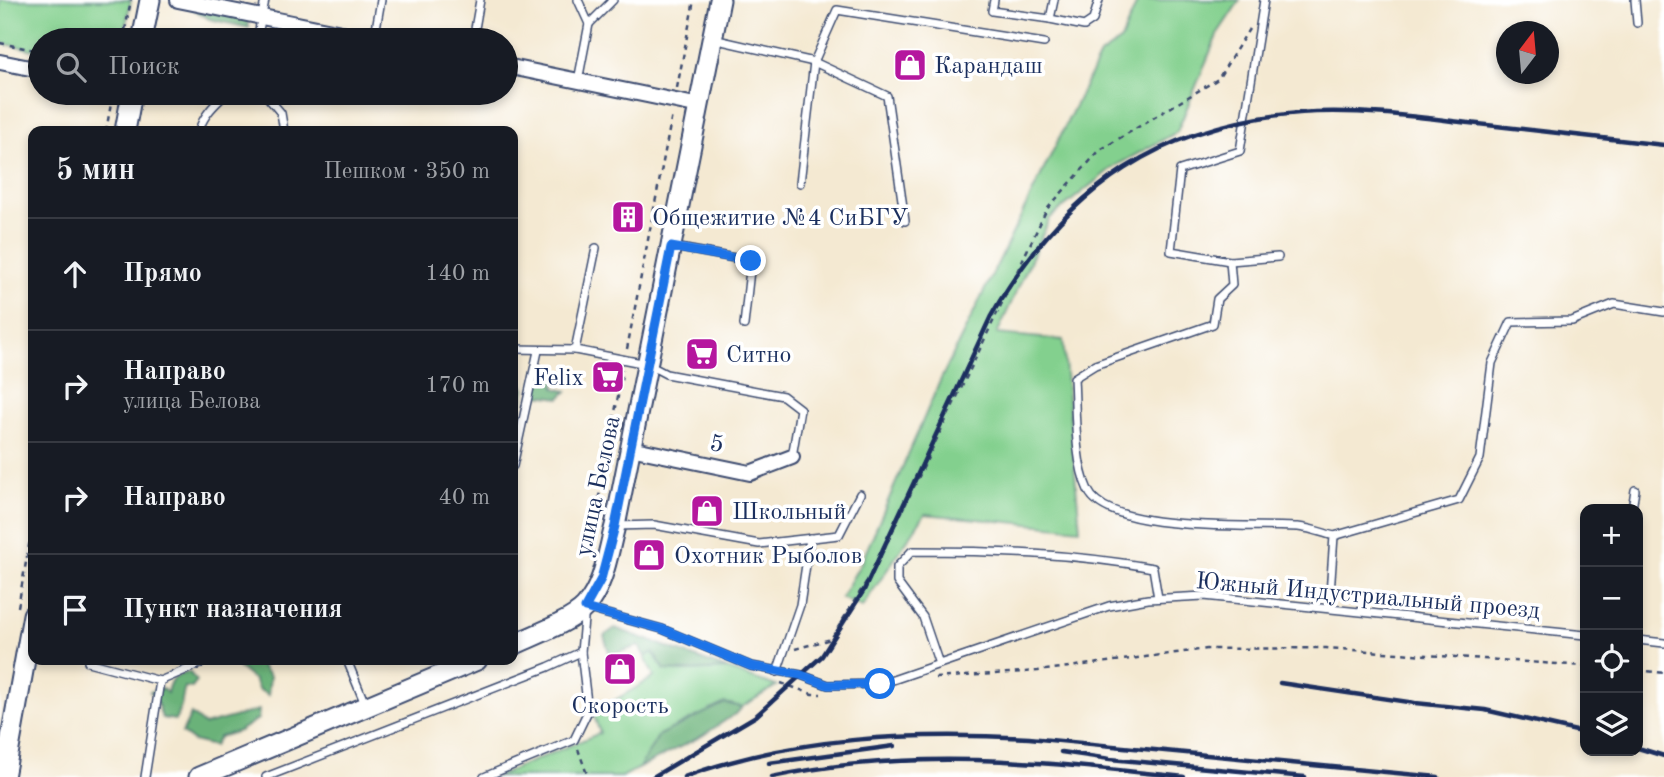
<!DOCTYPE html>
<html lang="ru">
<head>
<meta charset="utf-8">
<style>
  body { margin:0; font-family:"Old Standard TT",serif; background:#242831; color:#f1f3f6 }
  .controls { position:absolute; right:21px; bottom:21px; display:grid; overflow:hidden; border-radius:14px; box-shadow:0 4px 10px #0003 }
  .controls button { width:63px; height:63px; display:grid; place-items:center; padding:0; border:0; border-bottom:2px solid #363941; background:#171b24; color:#f1f3f6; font:35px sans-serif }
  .compass { position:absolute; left:1496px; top:21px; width:63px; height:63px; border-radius:50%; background:#171b24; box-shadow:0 4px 10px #0003; rotate:16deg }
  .stop { position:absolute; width:21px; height:21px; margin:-16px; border:5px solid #1a73e8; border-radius:50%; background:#fff }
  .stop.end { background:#1a73e8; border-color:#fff; box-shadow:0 2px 7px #0008 }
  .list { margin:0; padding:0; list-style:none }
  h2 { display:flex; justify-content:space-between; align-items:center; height:91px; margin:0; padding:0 28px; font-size:30px }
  h2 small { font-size:23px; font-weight:400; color:#9ea1a6 }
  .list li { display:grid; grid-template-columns:46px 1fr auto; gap:21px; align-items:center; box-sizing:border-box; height:112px; padding:0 28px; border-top:2px solid #363941 }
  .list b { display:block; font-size:26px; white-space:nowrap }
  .list p { margin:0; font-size:23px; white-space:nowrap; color:#9ea1a6 }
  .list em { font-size:23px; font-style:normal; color:#9ea1a6 }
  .icon { flex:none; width:38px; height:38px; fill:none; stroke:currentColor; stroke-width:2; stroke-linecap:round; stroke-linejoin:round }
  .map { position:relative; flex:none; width:1664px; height:777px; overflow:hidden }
  .search { position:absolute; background:#171b24; box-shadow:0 4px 10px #0003; left:28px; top:28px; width:490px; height:77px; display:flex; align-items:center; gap:18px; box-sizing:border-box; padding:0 24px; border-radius:38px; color:#9ea1a6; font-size:26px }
  .panel { position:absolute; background:#171b24; box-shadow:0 4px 10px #0003; left:28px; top:126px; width:490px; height:539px; border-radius:14px }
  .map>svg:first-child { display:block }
  .green { fill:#83d08e; stroke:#4f8076; stroke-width:2 }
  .forest { fill:#6ab279; stroke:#42706c; stroke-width:2 }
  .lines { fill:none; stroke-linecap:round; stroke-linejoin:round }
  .lane-casing { stroke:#3c4b6f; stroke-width:10 }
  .street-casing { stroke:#3c4b6f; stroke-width:18 }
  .secondary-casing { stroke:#3c4b6f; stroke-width:23 }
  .path { stroke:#3c4b6f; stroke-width:2.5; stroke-dasharray:5 5; stroke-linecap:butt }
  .lane { stroke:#fff; stroke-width:7 }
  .street { stroke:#fff; stroke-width:14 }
  .secondary { stroke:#fff; stroke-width:19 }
  .rail { stroke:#1b2f5e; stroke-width:4.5 }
  .route { stroke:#1a73e8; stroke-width:9 }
  .labels { text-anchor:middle; stroke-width:7; stroke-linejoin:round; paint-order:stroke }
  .poi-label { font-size:24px; fill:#1b2f5e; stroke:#fff; text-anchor:start }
  .street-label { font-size:24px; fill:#1b2f5e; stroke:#fff }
</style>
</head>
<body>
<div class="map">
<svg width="1664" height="777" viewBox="0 0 1664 777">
  <rect width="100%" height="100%" fill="#fff"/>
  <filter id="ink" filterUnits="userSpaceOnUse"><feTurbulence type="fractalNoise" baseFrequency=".0143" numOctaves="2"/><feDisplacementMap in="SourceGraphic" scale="14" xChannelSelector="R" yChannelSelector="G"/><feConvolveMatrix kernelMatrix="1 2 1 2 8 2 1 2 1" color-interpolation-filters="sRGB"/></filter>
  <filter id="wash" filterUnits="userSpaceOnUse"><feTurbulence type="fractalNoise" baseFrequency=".00686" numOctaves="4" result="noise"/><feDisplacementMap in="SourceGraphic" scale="28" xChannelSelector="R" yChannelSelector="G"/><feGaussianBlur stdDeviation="1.57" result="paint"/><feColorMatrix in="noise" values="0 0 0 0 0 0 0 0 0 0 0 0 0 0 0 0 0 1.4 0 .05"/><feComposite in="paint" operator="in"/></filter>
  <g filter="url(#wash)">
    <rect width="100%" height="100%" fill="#f4e9d2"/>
    <g class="green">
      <polygon points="0,0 131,0 123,40 40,40 40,51 0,43"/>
      <polygon points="1138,0 1240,0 1218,33 1177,132 1113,167 1050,218 997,334 1063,340 1080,529 925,514 862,607 841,598 862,561 940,381 1100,55 1121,40"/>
      <polygon points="653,652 665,670 685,671 727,669 776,686 742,707 725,703 659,735 639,768 622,777 495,777 600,733 593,713 654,677 645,657"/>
    </g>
    <g class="forest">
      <polygon points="190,7 248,18 249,28 209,19"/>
      <polygon points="543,366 554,369 555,388 567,391 560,398 537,395 533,389 538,373"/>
      <polygon points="520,381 525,389 513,439 513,385"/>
      <polygon points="615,628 727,669 685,671 665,670 653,652 645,657 639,646 610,655 604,636"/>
      <polygon points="234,660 258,662 270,676 268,695 258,689 254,680 232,662"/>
      <path d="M189,672L197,681L192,688L185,687C181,699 183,709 175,720L162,718L156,699L150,692L162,688L167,693C169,679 176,675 189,672Z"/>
      <polygon points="725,703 742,707 738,712 702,736 639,768 659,735"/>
      <polygon points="259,710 258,719 239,731 219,737 214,746 193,741 182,733 191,714 204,725"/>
    </g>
  </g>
  <g filter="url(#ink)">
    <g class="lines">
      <defs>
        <g id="lane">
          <polyline points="578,0 589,24 578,81"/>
          <polyline points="994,0 992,11 1050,19 1054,0"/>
          <polyline points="1264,0 1240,151 1180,170 1171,251 1230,261 1278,257"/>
          <polyline points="1635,0 1637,23"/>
          <polyline points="1050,19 1084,26 1093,20 1099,0"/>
          <polyline points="589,24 613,0"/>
          <polyline points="713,39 814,62 887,96 905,221"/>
          <polyline points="257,40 265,0"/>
          <polyline points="374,40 381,0"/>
          <polyline points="473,40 480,0"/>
          <polyline points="264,93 281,113 284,131"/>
          <path d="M199,131C203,115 215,104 227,93"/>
          <polyline points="800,183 814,62 837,10 1044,43"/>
          <polyline points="674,247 751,261 744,325"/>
          <path d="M1230,261L1232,285L1217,299L1213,324L1095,365L1074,378C1076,412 1074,460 1088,490C1108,534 1254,524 1298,527C1310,528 1323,533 1334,536L1329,608"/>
          <polyline points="513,349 575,350 647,364 666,374 783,396 800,409 792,457"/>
          <polyline points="575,350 596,248"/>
          <polyline points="513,466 538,351"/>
          <polyline points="1632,509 1635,490"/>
          <polyline points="616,526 654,525 759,544 839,535 860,494"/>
          <polyline points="1334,536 1459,500 1480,458 1492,363 1511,322 1572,321 1614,304 1664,312"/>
          <polyline points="1638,640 1664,643"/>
          <polyline points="88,660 88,662 160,681"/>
          <polyline points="347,660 365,704"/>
          <path d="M939,664L923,617L897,582V567L912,551C993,551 1073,553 1153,568L1158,598"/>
          <polyline points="777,672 800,605 810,538"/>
          <polyline points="145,777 160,681 209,660"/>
          <polyline points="266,777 548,667 581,652"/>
          <polyline points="484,777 574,740 588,711 581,652 585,608 662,629 751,666 801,675 828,685 881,684 1109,606 1148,599 1204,596 1585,635"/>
        </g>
        <g id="street">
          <polyline points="178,0 376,40"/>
          <polyline points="0,62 40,70"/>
          <polyline points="506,66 700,106"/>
          <polyline points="630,448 750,473 792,457"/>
        </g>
        <g id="secondary">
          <polyline points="142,40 150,0"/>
          <polyline points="125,131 132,93"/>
          <path d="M513,645C532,636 571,622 585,607C604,586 608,552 615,526L720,0"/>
          <polyline points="4,777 33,615"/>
          <polyline points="199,777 477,660"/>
        </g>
      </defs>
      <use href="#lane" class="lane-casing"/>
      <use href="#street" class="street-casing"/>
      <use href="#secondary" class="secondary-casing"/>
      <g class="path">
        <polyline points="123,40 131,0"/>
        <polyline points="0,43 40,51"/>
        <polyline points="677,88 694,0"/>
        <polyline points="101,93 112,95"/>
        <polyline points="106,131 113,93"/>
        <polyline points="627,349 672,115"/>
        <polyline points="593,528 623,370"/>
        <polyline points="18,607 33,523"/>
        <polyline points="795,649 831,639 876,566 1047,209 1100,150 1218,79 1249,29"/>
        <polyline points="1638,670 1664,673"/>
        <polyline points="935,678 1038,671 1207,649 1326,648 1585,666"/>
        <polyline points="781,683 812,694 821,694"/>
        <polyline points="578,749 588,777"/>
      </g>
      <use href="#lane" class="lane"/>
      <use href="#street" class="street"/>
      <use href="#secondary" class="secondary"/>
      <g class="rail">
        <polyline points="1280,683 1415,703 1485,710 1585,733"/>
        <polyline points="1638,748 1664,756"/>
        <polyline points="1061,752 1110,759 1305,777"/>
        <polyline points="769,763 894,746"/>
        <path d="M653,777L756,716L822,656L864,590L991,316C1065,187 1165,119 1316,112C1367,110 1418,117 1469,123C1534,130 1599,138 1664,145"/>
        <path d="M684,777C794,736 913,732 1029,738L1438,777"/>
        <path d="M772,777C910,747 1045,762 1184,777"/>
      </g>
    </g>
  </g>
  <g class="lines" filter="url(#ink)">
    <polyline class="route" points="751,261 671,247 615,526 601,579 585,608 662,629 751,666 801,675 828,685 880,684"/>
  </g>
  <defs>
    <symbol id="shop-square" viewBox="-11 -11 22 22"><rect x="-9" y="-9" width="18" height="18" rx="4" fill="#b5179e" stroke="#fff"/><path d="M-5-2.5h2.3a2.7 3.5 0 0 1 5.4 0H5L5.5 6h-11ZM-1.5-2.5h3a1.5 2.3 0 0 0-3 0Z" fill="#fff"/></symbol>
    <symbol id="building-square" viewBox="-11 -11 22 22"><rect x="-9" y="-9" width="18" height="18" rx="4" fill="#b5179e" stroke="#fff"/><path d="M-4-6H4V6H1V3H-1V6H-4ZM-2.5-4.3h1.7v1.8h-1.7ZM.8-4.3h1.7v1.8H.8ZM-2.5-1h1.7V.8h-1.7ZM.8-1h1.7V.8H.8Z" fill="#fff"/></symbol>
    <symbol id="supermarket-square" viewBox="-11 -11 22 22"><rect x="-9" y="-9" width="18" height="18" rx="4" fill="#b5179e" stroke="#fff"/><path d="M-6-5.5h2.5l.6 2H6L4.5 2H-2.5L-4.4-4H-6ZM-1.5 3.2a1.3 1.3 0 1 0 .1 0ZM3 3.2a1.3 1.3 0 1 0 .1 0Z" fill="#fff"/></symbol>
  </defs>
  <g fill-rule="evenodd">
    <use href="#shop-square" x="891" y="46" width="38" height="38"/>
    <use href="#building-square" x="609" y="198" width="38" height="38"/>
    <use href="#supermarket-square" x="683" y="335" width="38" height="38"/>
    <use href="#supermarket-square" x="589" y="358" width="38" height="38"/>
    <use href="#shop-square" x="688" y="492" width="38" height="38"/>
    <use href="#shop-square" x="630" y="536" width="38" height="38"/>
    <use href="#shop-square" x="601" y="650" width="38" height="38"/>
  </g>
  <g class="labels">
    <g class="poi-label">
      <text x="934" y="73">Карандаш</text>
      <text x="652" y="225">Общежитие №4 СиБГУ</text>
      <text x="726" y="362">Ситно</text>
      <text x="584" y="385" text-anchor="end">Felix</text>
      <text x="732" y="519">Школьный</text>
      <text x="674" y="563">Охотник Рыболов</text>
      <text x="620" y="713" text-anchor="middle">Скорость</text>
    </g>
    <g class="street-label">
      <text transform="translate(717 443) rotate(12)" y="8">5</text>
      <text transform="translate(597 486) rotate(-78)" y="8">улица Белова</text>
      <text transform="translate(1368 595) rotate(5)" y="8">Южный Индустриальный проезд</text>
    </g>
  </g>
</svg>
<div class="controls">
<button>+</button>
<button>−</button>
<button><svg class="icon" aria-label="locate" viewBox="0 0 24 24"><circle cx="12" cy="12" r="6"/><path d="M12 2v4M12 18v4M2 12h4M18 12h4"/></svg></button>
<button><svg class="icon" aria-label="layers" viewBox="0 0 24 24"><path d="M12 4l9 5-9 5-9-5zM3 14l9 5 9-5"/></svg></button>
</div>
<svg class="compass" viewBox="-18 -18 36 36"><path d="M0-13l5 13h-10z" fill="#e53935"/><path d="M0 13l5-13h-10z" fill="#9ea1a6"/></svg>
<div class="stop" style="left:880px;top:684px"></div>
<div class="stop end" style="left:751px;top:261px"></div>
<div class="search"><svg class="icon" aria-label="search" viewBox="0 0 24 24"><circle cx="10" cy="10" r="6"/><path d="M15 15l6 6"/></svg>Поиск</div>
<section class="panel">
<h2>5 мин<small>Пешком · 350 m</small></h2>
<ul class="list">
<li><svg class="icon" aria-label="ahead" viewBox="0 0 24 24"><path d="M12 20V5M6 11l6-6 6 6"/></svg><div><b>Прямо</b></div><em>140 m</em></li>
<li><svg class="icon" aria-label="right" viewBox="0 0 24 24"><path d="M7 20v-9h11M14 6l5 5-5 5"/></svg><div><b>Направо</b><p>улица Белова</p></div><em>170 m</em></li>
<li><svg class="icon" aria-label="right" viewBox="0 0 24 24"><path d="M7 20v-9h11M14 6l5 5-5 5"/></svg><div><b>Направо</b></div><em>40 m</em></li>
<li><svg class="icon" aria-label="arrive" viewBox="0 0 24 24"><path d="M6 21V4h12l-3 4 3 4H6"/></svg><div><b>Пункт назначения</b></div></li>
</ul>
</section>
</div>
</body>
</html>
